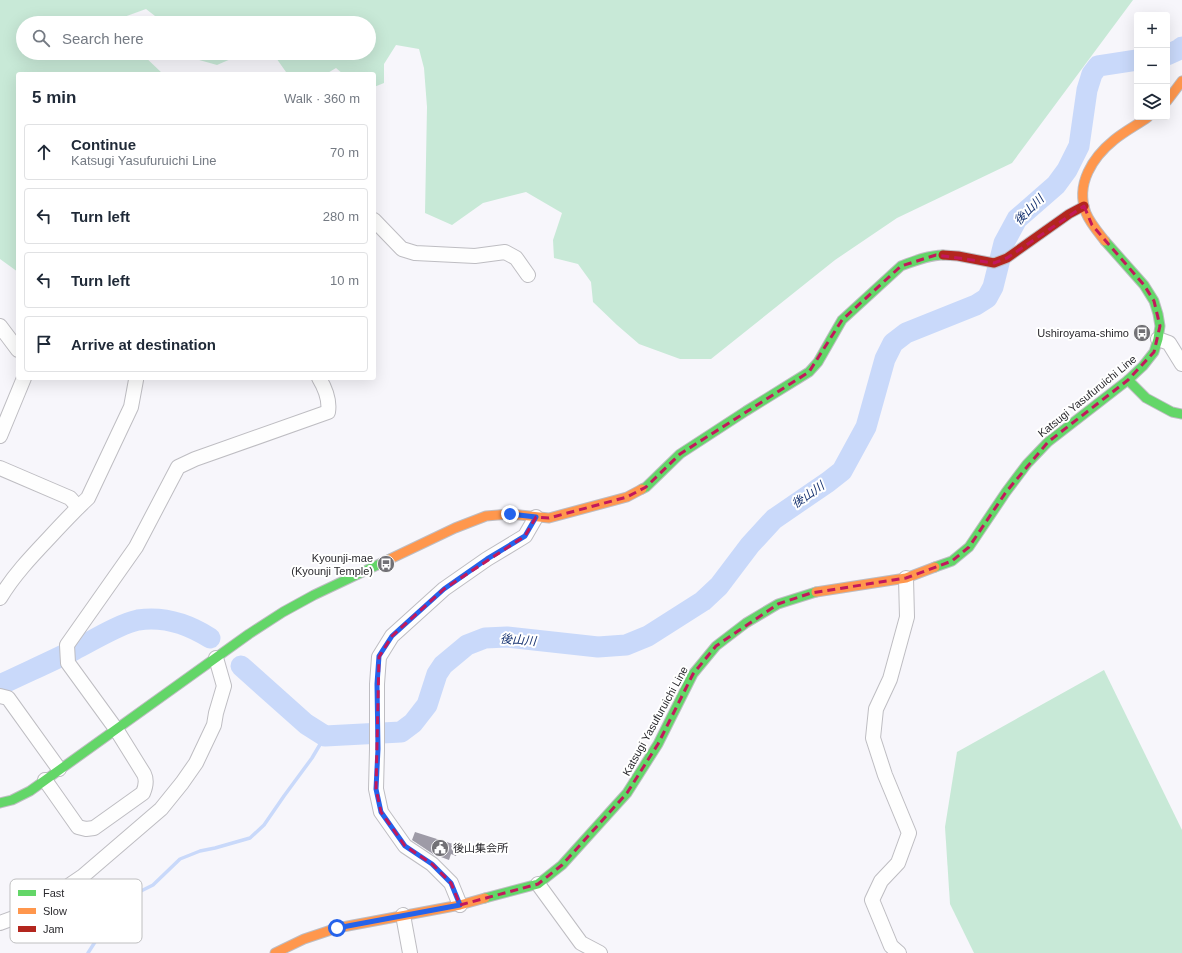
<!DOCTYPE html>
<html lang="en">
<head>
<meta charset="utf-8">
<style>
  body { margin:0; font-family:Arial,"Noto Sans JP",sans-serif; background:#f2f2f3; color:#1f2937 }
  .controls { position:absolute; right:12px; top:12px; display:grid; overflow:hidden; border-radius:4px; box-shadow:0 4px 16px #0002 }
  .controls button { width:36px; height:36px; display:grid; place-items:center; padding:0; border:0; border-bottom:1px solid #e0e1e3; background:#fff; color:#1f2937; font:20px sans-serif }
  .stop { position:absolute; width:12px; height:12px; margin:-9px; border:3px solid #2563eb; border-radius:50%; background:#fff }
  .stop.end { background:#2563eb; border-color:#fff; box-shadow:0 1px 4px #0008 }
  .list { margin:0; padding:0; list-style:none }
  h2 { display:flex; justify-content:space-between; align-items:center; height:52px; margin:0; padding:0 16px; font-size:17px }
  h2 small { font-size:13px; font-weight:400; color:#747a83 }
  .list li { display:grid; grid-template-columns:26px 1fr auto; gap:12px; align-items:center; box-sizing:border-box; height:56px; margin:0 8px 8px; padding:0 8px; border:1px solid #e0e1e3; border-radius:4px }
  .list b { display:block; font-size:15px; white-space:nowrap }
  .list p { margin:0; font-size:13px; white-space:nowrap; color:#747a83 }
  .list em { font-size:13px; font-style:normal; color:#747a83 }
  .icon { flex:none; width:22px; height:22px; fill:none; stroke:currentColor; stroke-width:2; stroke-linecap:round; stroke-linejoin:round }
  .map { position:relative; flex:none; width:1182px; height:953px; overflow:hidden }
  .search { position:absolute; background:#fff; box-shadow:0 4px 16px #0002; left:16px; top:16px; width:360px; height:44px; display:flex; align-items:center; gap:10px; box-sizing:border-box; padding:0 14px; border-radius:22px; color:#747a83; font-size:15px }
  .panel { position:absolute; background:#fff; box-shadow:0 4px 16px #0002; left:16px; top:72px; width:360px; height:308px; border-radius:4px }
  .map>svg:first-child { display:block }
  .green { fill:#c8e9d7 }
  .lines { fill:none; stroke-linecap:round; stroke-linejoin:round }
  .stream { stroke:#c9d9fa; stroke-width:3.5 }
  .river { stroke:#c9d9fa; stroke-width:21 }
  .building { fill:#9e9ba7 }
  .street-casing { stroke:#bebdc2; stroke-width:16 }
  .fast-casing { stroke:#bebdc2; stroke-width:11 }
  .slow-casing { stroke:#bebdc2; stroke-width:11 }
  .jam-casing { stroke:#bebdc2; stroke-width:11 }
  .street { stroke:#fefefe; stroke-width:14 }
  .fast { stroke:#63d668; stroke-width:9 }
  .slow { stroke:#ff974d; stroke-width:9 }
  .jam { stroke:#b3261e; stroke-width:9 }
  .route { stroke:#2563eb; stroke-width:5 }
  .marked { fill:none; stroke:#c2185b; stroke-width:3; stroke-dasharray:8 5; stroke-linejoin:round }
  .labels { text-anchor:middle; stroke-width:4; stroke-linejoin:round; paint-order:stroke }
  .poi-label { font-size:11px; fill:#2b2a2e; stroke:#fff; text-anchor:end }
  .street-label { font-size:11px; fill:#2b2a2e; stroke:#fff }
  .water-label { font-size:12px; font-style:italic; fill:#163371; stroke:#fff }
  .key { fill:#fff; stroke:#bfbfc0; stroke-width:1 }
  .key-label { font-size:11px; fill:#2b2a2e }
</style>
</head>
<body>
<div class="map">
<svg width="1182" height="953" viewBox="0 0 1182 953">
  <rect width="100%" height="100%" fill="#f7f6fb"/>
  <g class="green">
    <polygon points="0,0 1133,0 1012,163 897,218 835,260 711,359 680,359 639,344 617,325 593,302 591,282 578,264 554,258 553,240 562,213 526,192 483,203 452,225 425,213 427,107 424,68 419,49 396,45 384,64 384,83 374,87 374,74 343,74 336,68 326,74 294,74 286,72 274,55 240,55 217,65 192,58 189,53 369,53 369,23 164,23 146,9 124,17 125,23 23,23 23,53 141,53 163,74 18,74 18,272 0,259"/>
    <polygon points="1104,670 1182,830 1182,953 974,953 950,904 945,827 957,752"/>
  </g>
  <g class="lines">
    <polyline class="stream" points="88,953 102,931 110,915 125,899 153,885 180,859 200,851 215,848 250,838 264,825 284,796 312,758 325,736"/>
    <g class="river">
      <polyline points="1167,55 1180,49 1182,47"/>
      <polyline points="241,666 306,724 325,736 401,732 413,723 427,705 437,674 443,665 467,645 485,638 507,637 598,647 626,645 648,636 703,601 719,586 750,545 774,519 828,482 842,471 866,427 885,359 893,343 906,333 976,305 987,298 993,287 1004,243 1017,219 1056,185 1067,170 1079,146 1087,90 1092,74 1098,66 1137,60"/>
      <path d="M0,685C25,673 50,662 74,650C92,641 119,624 138,620C164,616 188,624 210,638"/>
    </g>
  </g>
  <polygon class="building" points="415,832 459,846 456,856 451,854 449,860 433,854 412,840"/>
  <g class="lines">
    <defs>
      <g id="street">
        <polyline points="374,220 402,249 415,253 475,256 505,252 516,258 528,275"/>
        <polyline points="0,326 18,350"/>
        <polyline points="1158,339 1169,343 1182,364"/>
        <polyline points="0,436 24,378"/>
        <polyline points="0,468 70,498 78,507"/>
        <path d="M0,598C13,576 31,557 49,538C61,525 74,511 88,498L131,407L136,380V378"/>
        <polyline points="0,696 8,698 59,769"/>
        <path d="M45,780L78,827L86,829L94,828L143,793C146,786 147,780 144,774L116,729L68,663L67,645L136,547L178,467L195,459L328,412C330,400 325,388 319,378"/>
        <polyline points="538,884 581,943 600,953"/>
        <polyline points="460,905 451,883 432,864 405,846 381,812 376,789 377,749 377,684 379,657 392,636 444,589 487,559 525,536 536,517"/>
        <polyline points="403,915 410,953"/>
        <polyline points="0,923 30,912 83,876 161,809 182,783 196,763 214,725 216,713 224,686 216,658"/>
        <polyline points="899,953 891,946 872,900 881,881 898,863 909,833 885,775 873,738 876,709 890,679 907,617 906,578"/>
      </g>
      <g id="fast">
        <polyline points="1128,380 1146,398 1172,412 1182,414"/>
        <path d="M642,489L646,487L680,454L746,411L809,372L818,362L842,320L901,266C914,261 929,255 943,255"/>
        <polyline points="935,567 952,561 969,547 1006,492 1027,464 1048,442 1128,380 1143,366 1154,352 1158,339 1160,326 1158,314 1154,301 1144,285 1105,241"/>
        <polyline points="0,803 12,800 30,791 249,634 283,612 314,595 390,559"/>
        <polyline points="485,898 538,884 562,865 627,793 658,744 693,674 716,646 746,623 778,604 816,592"/>
      </g>
      <g id="slow">
        <polyline points="1167,101 1182,81"/>
        <path d="M1105,241C1098,232 1090,223 1086,213C1075,184 1093,157 1114,140C1125,131 1137,125 1148,117"/>
        <polyline points="390,559 455,528 486,516 510,514 549,518 627,497 642,489"/>
        <polyline points="816,592 906,578 935,567"/>
        <polyline points="275,953 304,939 337,928 460,905 485,898"/>
      </g>
      <polyline id="jam" points="943,255 958,256 994,263 1007,258 1069,214 1084,206"/>
    </defs>
    <use href="#street" class="street-casing"/>
    <use href="#fast" class="fast-casing"/>
    <use href="#slow" class="slow-casing"/>
    <use href="#jam" class="jam-casing"/>
    <use href="#street" class="street"/>
    <use href="#fast" class="fast"/>
    <use href="#slow" class="slow"/>
    <use href="#jam" class="jam"/>
  </g>
  <g class="lines">
    <polyline class="route" points="337,928 460,905 451,883 432,864 405,846 381,812 376,789 378,749 377,684 379,656 392,636 444,589 487,559 525,536 536,517 510,514"/>
  </g>
  <path class="marked" d="M1084,206L1092,225L1144,285L1154,301L1160,326L1154,352L1128,380L1048,442L1006,492L969,547L952,561L906,578L811,593L778,604L716,646L693,674L658,744L627,793L562,865L538,884L460,905L451,883L432,864L405,846L381,812L376,789L379,657L392,636L444,589L525,536L536,517L549,518L627,497L646,487L680,454L809,372L842,320L901,266L936,255L994,263L1007,258Z"/>
  <defs>
    <symbol id="bus-disc" viewBox="-11 -11 22 22"><circle r="9.5" fill="#727176" stroke="#fff"/><path d="M-5-6H5V4H4V6H2V4H-2V6H-4V4H-5ZM-3.5-4V0h7V-4ZM-3.5 1.2v1.5H-2V1.2ZM2 1.2v1.5H3.5V1.2Z" fill="#fff"/></symbol>
    <symbol id="civic-disc" viewBox="-11 -11 22 22"><circle r="9.5" fill="#727176" stroke="#fff"/><path d="M-.6-6.5H3V-4.5H.6V-3L4-1V1h2V6H-6V1h2V-1L-.6-3ZM-1.2 2.5V6h2.4V2.5Z" fill="#fff"/></symbol>
  </defs>
  <g fill-rule="evenodd">
    <use href="#bus-disc" x="1132" y="323" width="20" height="20"/>
    <use href="#bus-disc" x="376" y="554" width="20" height="20"/>
    <use href="#civic-disc" x="430" y="838" width="20" height="20"/>
  </g>
  <g class="labels">
    <g class="poi-label">
      <text x="1129" y="337">Ushiroyama-shimo</text>
      <text x="373" y="562">Kyounji-mae<tspan x="373" dy="13">(Kyounji Temple)</tspan></text>
      <text x="453" y="852" text-anchor="start">後山集会所</text>
    </g>
    <g class="street-label">
      <text transform="translate(1087 396) rotate(-39)" y="4">Katsugi Yasufuruichi Line</text>
      <text transform="translate(655 721) rotate(-61)" y="4">Katsugi Yasufuruichi Line</text>
    </g>
    <g class="water-label">
      <text transform="translate(1029 210) rotate(-45)" y="4">後山川</text>
      <text transform="translate(808 495) rotate(-35)" y="4">後山川</text>
      <text transform="translate(518 640) rotate(4)" y="4">後山川</text>
    </g>
  </g>
  <rect x="10" y="879" width="132" height="64" rx="6" class="key"/>
  <rect x="18" y="890" width="18" height="6" fill="#63d668"/>
  <rect x="18" y="908" width="18" height="6" fill="#ff974d"/>
  <rect x="18" y="926" width="18" height="6" fill="#b3261e"/>
  <g class="key-label">
    <text x="43" y="897">Fast</text>
    <text x="43" y="915">Slow</text>
    <text x="43" y="933">Jam</text>
  </g>
</svg>
<div class="controls">
<button>+</button>
<button>−</button>
<button><svg class="icon" aria-label="layers" viewBox="0 0 24 24"><path d="M12 4l9 5-9 5-9-5zM3 14l9 5 9-5"/></svg></button>
</div>
<div class="stop" style="left:337px;top:928px"></div>
<div class="stop end" style="left:510px;top:514px"></div>
<div class="search"><svg class="icon" aria-label="search" viewBox="0 0 24 24"><circle cx="10" cy="10" r="6"/><path d="M15 15l6 6"/></svg>Search here</div>
<section class="panel">
<h2>5 min<small>Walk · 360 m</small></h2>
<ul class="list">
<li><svg class="icon" aria-label="ahead" viewBox="0 0 24 24"><path d="M12 20V5M6 11l6-6 6 6"/></svg><div><b>Continue</b><p>Katsugi Yasufuruichi Line</p></div><em>70 m</em></li>
<li><svg class="icon" aria-label="left" viewBox="0 0 24 24"><path d="M17 20v-9H6M10 6l-5 5 5 5"/></svg><div><b>Turn left</b></div><em>280 m</em></li>
<li><svg class="icon" aria-label="left" viewBox="0 0 24 24"><path d="M17 20v-9H6M10 6l-5 5 5 5"/></svg><div><b>Turn left</b></div><em>10 m</em></li>
<li><svg class="icon" aria-label="arrive" viewBox="0 0 24 24"><path d="M6 21V4h12l-3 4 3 4H6"/></svg><div><b>Arrive at destination</b></div></li>
</ul>
</section>
</div>
</body>
</html>
